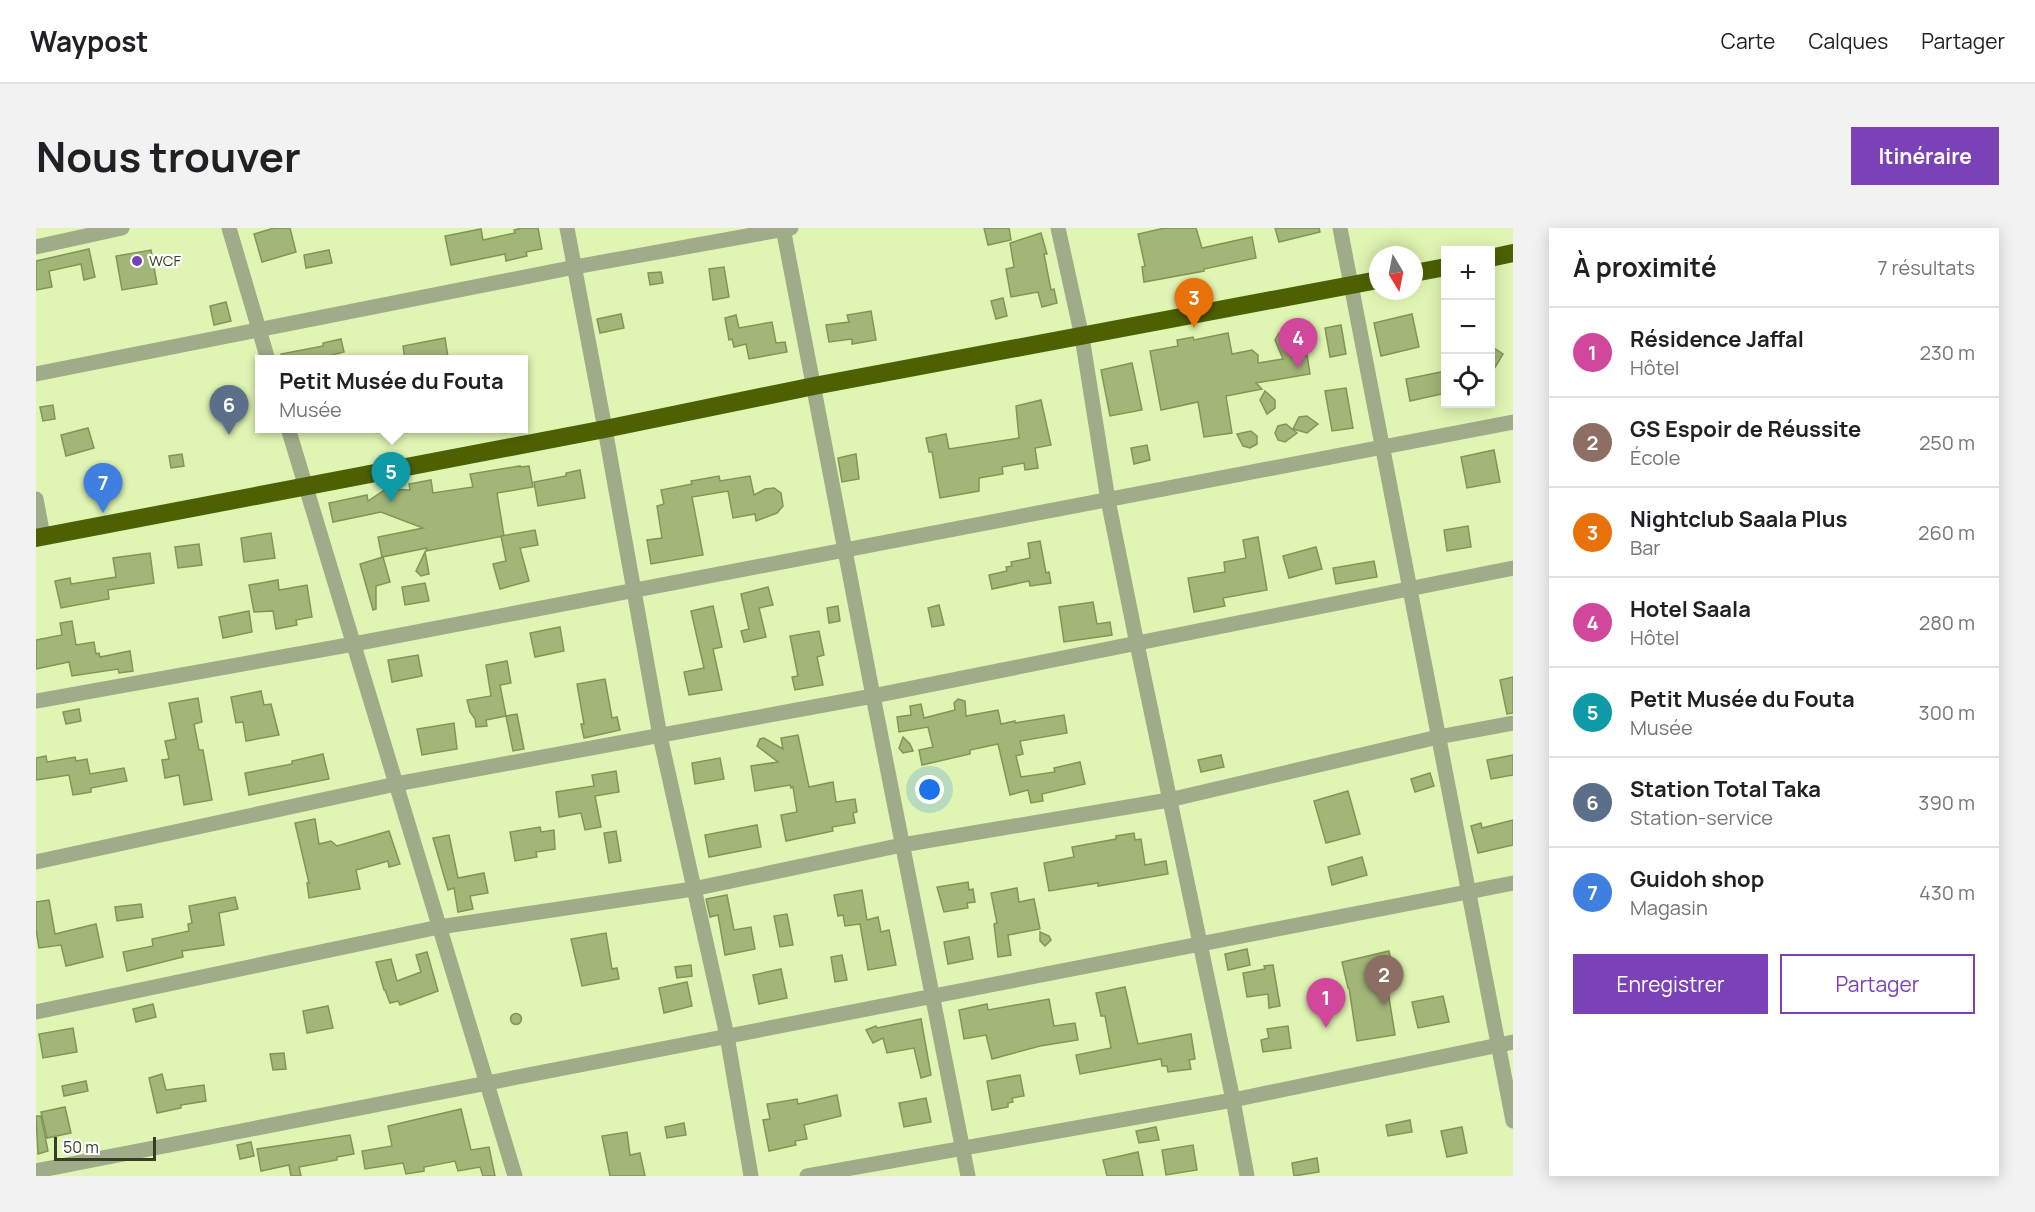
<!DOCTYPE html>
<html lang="fr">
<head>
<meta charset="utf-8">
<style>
  body { margin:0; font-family:Manrope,sans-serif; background:#f2f2f2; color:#202124 }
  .controls { position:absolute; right:18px; top:18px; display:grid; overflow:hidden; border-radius:0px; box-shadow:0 3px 15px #0003 }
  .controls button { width:54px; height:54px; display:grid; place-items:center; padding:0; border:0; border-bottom:2px solid #e0e0e0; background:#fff; color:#202124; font:30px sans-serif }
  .compass { position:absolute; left:1333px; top:18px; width:54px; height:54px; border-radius:50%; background:#fff; box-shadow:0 3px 15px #0003; rotate:170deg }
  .scale { position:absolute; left:18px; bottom:15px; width:102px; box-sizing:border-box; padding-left:6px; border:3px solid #363e24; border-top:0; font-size:16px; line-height:21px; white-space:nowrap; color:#363e24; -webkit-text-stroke:4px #fff; paint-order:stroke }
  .you { position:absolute; left:894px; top:562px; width:21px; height:21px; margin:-15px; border:4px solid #fff; border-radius:50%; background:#1a73e8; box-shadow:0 0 0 9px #1a73e833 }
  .badge { display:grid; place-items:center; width:39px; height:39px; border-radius:50%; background:#7b41b7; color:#fff; font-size:20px; font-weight:700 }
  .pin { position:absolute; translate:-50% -50px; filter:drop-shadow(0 2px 3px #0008) }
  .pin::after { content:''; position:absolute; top:32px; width:21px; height:18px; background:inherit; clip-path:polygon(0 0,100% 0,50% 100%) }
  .popup { position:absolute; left:219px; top:127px; width:273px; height:78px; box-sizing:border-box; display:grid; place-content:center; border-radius:0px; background:#fff; filter:drop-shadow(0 2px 4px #0005); font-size:20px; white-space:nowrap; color:#757577 }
  .popup b { font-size:22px; color:#202124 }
  .popup::after { content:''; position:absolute; left:50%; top:100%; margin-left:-12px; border:12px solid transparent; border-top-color:#fff }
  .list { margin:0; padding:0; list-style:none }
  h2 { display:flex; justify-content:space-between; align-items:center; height:78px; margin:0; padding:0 24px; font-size:26px }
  h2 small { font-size:20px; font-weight:400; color:#757577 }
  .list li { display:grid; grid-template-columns:39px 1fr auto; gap:18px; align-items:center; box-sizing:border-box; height:90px; padding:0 24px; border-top:2px solid #e0e0e0 }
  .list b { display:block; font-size:22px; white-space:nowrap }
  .list p { margin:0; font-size:20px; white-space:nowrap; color:#757577 }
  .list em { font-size:20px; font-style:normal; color:#757577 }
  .actions { display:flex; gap:12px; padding:18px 24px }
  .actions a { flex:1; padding:14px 0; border:2px solid #7b41b7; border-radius:0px; text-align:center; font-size:21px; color:#7b41b7 }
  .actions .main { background:#7b41b7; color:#fff }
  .icon { flex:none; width:33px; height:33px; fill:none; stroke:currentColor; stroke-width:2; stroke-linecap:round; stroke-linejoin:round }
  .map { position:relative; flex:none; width:1477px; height:948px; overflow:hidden; border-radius:0px }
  header { display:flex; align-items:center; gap:36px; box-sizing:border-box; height:84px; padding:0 30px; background:#fff; border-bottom:2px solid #e0e0e0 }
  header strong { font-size:28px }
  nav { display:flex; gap:33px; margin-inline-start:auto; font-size:21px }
  .intro { display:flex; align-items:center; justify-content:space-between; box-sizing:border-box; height:144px; padding:0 36px }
  h1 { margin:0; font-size:42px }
  .button { padding:15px 27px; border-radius:0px; background:#7b41b7; color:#fff; font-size:21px; font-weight:700 }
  main { display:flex; gap:36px; padding:0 36px }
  aside { flex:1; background:#fff; border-radius:0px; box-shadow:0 3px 15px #0003 }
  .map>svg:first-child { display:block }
  .building { fill:#a2b677; stroke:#829557; stroke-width:1.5 }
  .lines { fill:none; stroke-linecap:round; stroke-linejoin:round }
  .minor { stroke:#9fab89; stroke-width:15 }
  .highway { stroke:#4d6103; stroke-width:18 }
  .poi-dot { fill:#7b41b7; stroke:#fff; stroke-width:2 }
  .labels { text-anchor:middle; stroke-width:4.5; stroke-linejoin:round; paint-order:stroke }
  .poi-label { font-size:15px; fill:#363e24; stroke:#fff; text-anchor:start }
</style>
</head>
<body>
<header>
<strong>Waypost</strong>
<nav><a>Carte</a><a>Calques</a><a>Partager</a></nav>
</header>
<div class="intro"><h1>Nous trouver</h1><a class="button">Itinéraire</a></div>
<main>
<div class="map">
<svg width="1477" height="948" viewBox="0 0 1477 948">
  <rect width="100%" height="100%" fill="#e0f5b3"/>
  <g class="building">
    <polygon points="238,0 254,0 260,24 226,34 218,6"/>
    <polygon points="486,0 502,0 506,21 490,24 491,28 470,33 469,26 415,37 409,8 445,1 447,12 479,5 478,2"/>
    <polygon points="948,0 973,0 975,12 952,17"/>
    <polygon points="1129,0 1160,0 1166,20 1216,9 1220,30 1168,41 1168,43 1108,54 1106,39 1109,38 1102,6"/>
    <polygon points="1239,0 1283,0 1284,4 1243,14"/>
    <polygon points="1005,5 1011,26 1008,26 1015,62 1018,61 1021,75 1006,79 1002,64 975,69 970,41 978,39 974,15"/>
    <polygon points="53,21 59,49 48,52 45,36 13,43 16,59 0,62 0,33"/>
    <polygon points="115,22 121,56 86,62 80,28"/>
    <polygon points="293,22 296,35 270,40 268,27"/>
    <polygon points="688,39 693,69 677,72 673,41"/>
    <polygon points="625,44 627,55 614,57 612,45"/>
    <polygon points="967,70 971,88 960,91 955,73"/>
    <polygon points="190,74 195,93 178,97 174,78"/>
    <polygon points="835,83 840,112 816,116 816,111 793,114 790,97 813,94 811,87"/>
    <polygon points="585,86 588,100 564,105 561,91"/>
    <polygon points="1376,86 1383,119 1345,128 1338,95"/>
    <polygon points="700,87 703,100 736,94 740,115 749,114 751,124 713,131 710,116 698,119 696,111 693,112 689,90"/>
    <polygon points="1305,97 1310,126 1294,129 1289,100"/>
    <polygon points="1251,103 1256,109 1256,130 1271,127 1274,146 1220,155 1226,161 1190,168 1196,205 1168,209 1162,174 1125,182 1114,123 1142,118 1141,112 1157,109 1158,112 1192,105 1196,126 1216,122 1222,127 1222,135 1247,131 1239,112 1243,105"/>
    <polygon points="409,110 412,129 398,132 369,132 367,118"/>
    <polygon points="305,111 308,124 296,127 296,132 246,132 245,126 287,118 287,115"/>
    <polygon points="1455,118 1467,126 1455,146"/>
    <polygon points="1096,135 1106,182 1074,188 1065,142"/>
    <polygon points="1410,143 1410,165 1374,173 1370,151"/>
    <polygon points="1310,160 1317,200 1296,203 1289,163"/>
    <polygon points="1229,163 1239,172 1239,180 1231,186 1224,172"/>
    <polygon points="1005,172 1015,217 999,220 1002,240 989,242 988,235 966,239 967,246 943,250 943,263 904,270 896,224 893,224 890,210 910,206 913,221 983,210 980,178"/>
    <polygon points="17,177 19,191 7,193 4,179"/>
    <polygon points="1271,188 1282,196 1271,205 1257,201 1263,189"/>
    <polygon points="1250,196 1261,205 1249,214 1242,212 1239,205 1242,198"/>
    <polygon points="52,200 58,220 30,228 25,207"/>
    <polygon points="1215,203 1221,208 1221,216 1214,220 1207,218 1201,206"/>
    <polygon points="1111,217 1114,232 1098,236 1095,220"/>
    <polygon points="1458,222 1464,254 1431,260 1425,229"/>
    <polygon points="146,226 148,238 135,240 133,228"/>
    <polygon points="820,226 823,251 806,254 802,230"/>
    <polygon points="484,238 484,239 493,238 497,259 461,265 468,308 390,323 391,320 346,329 342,309 387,300 345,284 297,294 293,275 331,267 332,273 350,261 374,262 373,256 395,252 397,265 437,259 434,246"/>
    <polygon points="544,242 549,270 502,278 498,254 530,248 530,245"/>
    <polygon points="683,248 684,253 714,248 718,267 729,261 738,260 745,265 747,278 741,285 720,293 719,286 697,290 692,263 656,269 667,327 615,336 611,312 626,310 621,278 628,276 625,262 656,256 655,253"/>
    <polygon points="1432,298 1435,319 1411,323 1408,302"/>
    <polygon points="499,302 502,317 484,320 493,353 464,361 457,336 470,333 465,308"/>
    <polygon points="235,305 239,330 208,334 205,310"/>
    <polygon points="1222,309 1231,362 1187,370 1189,378 1158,384 1152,350 1189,344 1188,334 1210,330 1207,312"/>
    <polygon points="1004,313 1010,345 1013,344 1015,355 994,358 993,353 956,361 953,347 971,343 970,339 976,338 975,334 994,330 992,315"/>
    <polygon points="163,316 166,337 142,340 139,319"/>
    <polygon points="1280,319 1286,341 1253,350 1247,328"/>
    <polygon points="389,324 393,346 385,348 380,343"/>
    <polygon points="114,325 118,355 72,362 73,371 25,380 19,353 34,350 35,356 80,349 77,330"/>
    <polygon points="347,329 354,354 340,358 340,381 337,382 324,336"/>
    <polygon points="1338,333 1341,349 1300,356 1297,340"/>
    <polygon points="242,352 243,362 271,357 276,389 260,392 261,397 240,401 237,383 218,384 213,357"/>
    <polygon points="389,355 393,373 369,377 366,359"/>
    <polygon points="732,359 737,377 723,380 730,409 708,414 705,403 713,401 705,366"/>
    <polygon points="1057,374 1061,396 1074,394 1076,407 1028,414 1023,379"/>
    <polygon points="903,377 908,397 896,399 892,380"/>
    <polygon points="677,378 686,419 677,421 686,462 653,467 648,444 668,440 655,383"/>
    <polygon points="802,378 804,393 793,395 791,380"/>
    <polygon points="213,383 216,404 187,410 183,389"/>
    <polygon points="36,393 40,417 58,414 60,426 63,425 64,429 94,423 97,443 83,445 82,441 36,448 33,434 0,441 0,412 26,407 24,395"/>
    <polygon points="524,399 528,423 499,429 494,405"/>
    <polygon points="783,403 788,427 781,429 787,457 759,462 756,449 762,448 754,408"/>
    <polygon points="382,427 386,448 356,454 352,432"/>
    <polygon points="471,433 475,455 464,457 470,488 481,486 488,521 477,523 470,488 450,492 451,498 440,499 439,491 434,484 431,472 455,468 450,437"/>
    <polygon points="1477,449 1477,485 1471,486 1464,452"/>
    <polygon points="569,451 576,490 581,489 584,502 548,510 545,496 548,496 541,456"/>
    <polygon points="225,463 228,477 235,476 243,507 210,513 207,494 200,495 195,469"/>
    <polygon points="162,470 166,494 158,496 163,522 167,522 176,572 148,577 143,547 129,550 126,532 133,531 129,513 140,511 133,475"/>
    <polygon points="922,471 929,473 930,488 962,482 965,496 979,493 979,495 1028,487 1031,505 984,513 987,526 980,528 985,549 1019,544 1018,540 1044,534 1049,556 1006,566 1007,573 995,575 992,562 974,567 962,516 934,522 934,526 886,537 883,522 897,519 892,499 863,504 861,489 875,487 874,478 885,476 888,490 919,482 918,475"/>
    <polygon points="43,481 45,493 30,496 27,484"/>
    <polygon points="418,495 421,521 386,527 381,501"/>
    <polygon points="762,507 773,559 797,554 800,574 819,571 821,584 817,585 819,595 796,599 797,603 750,613 745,587 761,584 757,559 755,560 754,557 719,563 715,538 742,534 721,518 724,511 728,510 747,521 745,510"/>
    <polygon points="867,509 874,516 877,523 867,525 863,520"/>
    <polygon points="287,526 293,551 213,567 209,545 256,536 256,533"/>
    <polygon points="1185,527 1188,539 1165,544 1162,532"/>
    <polygon points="1477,527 1477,547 1455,551 1451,532"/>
    <polygon points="10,528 11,534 39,529 40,533 51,531 54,546 88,540 91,553 55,560 55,564 37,567 33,547 0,552 0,530"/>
    <polygon points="684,530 688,551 659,556 656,535"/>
    <polygon points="580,543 583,564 559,568 565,599 549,602 545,585 523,589 520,564 558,558 556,547"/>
    <polygon points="1394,545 1398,558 1379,564 1375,551"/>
    <polygon points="1312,563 1324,606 1290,615 1278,573"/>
    <polygon points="279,591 283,616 295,613 301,618 353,603 364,636 353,639 352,633 320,642 324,661 273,670 271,655 273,655 259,595"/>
    <polygon points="1477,592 1477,617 1442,625 1435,598 1445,595 1446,600"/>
    <polygon points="721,597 725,619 673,629 669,607"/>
    <polygon points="504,599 505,604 518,602 519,621 500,624 501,629 479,633 474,604"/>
    <polygon points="580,603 585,633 573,635 568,605"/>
    <polygon points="1098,605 1099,612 1105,611 1109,637 1130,633 1132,646 1062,658 1062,655 1013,663 1008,635 1038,629 1036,619 1080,611 1080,608"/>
    <polygon points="413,607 422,650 448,645 452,665 434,668 437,681 422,684 418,660 412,662 397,610"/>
    <polygon points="1326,629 1331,647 1296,657 1292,639"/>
    <polygon points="932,654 933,662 937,661 939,674 931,675 932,680 908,684 901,659"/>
    <polygon points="981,660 983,674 998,671 1004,701 972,707 975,727 962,729 958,696 961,695 955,665"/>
    <polygon points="826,662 831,692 842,689 845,704 853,702 860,737 832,742 824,696 809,698 807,687 802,688 798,667"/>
    <polygon points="691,667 698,702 715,699 719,721 689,727 682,687 674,689 670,671"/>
    <polygon points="199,669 202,681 183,685 188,717 146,723 147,729 91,743 87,724 117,718 116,711 153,703 152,696 156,695 153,678"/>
    <polygon points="13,672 19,706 60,696 67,729 30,738 25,717 3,720 0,701 0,674"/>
    <polygon points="105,676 107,689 81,693 79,679"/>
    <polygon points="751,686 757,717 744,719 738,688"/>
    <polygon points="1004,704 1013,708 1015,712 1009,718 1004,713"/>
    <polygon points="570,705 576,741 581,740 583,751 546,758 535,711"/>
    <polygon points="933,709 937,731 912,736 908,714"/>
    <polygon points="1211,721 1214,737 1192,742 1189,726"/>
    <polygon points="1353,723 1359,749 1350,751 1359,807 1321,813 1313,760 1312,760 1306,734"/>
    <polygon points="391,724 402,763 364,777 362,773 354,775 349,762 348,762 340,734 355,731 361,753 385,744 380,727"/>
    <polygon points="806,727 811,752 799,754 795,729"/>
    <polygon points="655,737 656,748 641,750 639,739"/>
    <polygon points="1237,737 1244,778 1233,780 1232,766 1211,769 1207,745 1229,741 1228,738"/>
    <polygon points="745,741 751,770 723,776 717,747"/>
    <polygon points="651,754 656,778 628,785 623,760"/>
    <polygon points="1089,759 1102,816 1155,806 1159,831 1153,832 1155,841 1132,844 1131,838 1126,838 1125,831 1044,846 1040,827 1075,820 1069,788 1065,788 1060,765"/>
    <polygon points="1407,768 1413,794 1382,800 1376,774"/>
    <polygon points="1013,771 1018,798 1039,795 1042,812 1004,818 956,831 950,807 928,811 923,782 951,776 952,782"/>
    <polygon points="117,776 120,789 100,794 97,781"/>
    <polygon points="292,778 297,800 271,805 267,783"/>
    <circle cx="480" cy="791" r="5.5"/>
    <polygon points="885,791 895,847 885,850 878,820 851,825 847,810 837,815 830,802 840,798 841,800"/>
    <polygon points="1252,798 1255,820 1227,824 1225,812 1233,810 1231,801"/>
    <polygon points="37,800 41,824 7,830 3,806"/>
    <polygon points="248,825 250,841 237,842 234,826"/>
    <polygon points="126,846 130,862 168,857 170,873 145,877 145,880 121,885 113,850"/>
    <polygon points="984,847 988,868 976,870 977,874 972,875 972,879 956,882 951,853"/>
    <polygon points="50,853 52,863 28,868 26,858"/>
    <polygon points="801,867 805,888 768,897 771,911 759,913 760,917 733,923 727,892 734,891 731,876 761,871 762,876"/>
    <polygon points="890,870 895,894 868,899 863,875"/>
    <polygon points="29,879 35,905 11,910 5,884"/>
    <polygon points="425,881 435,922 453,919 459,948 447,948 444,939 422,943 419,933 388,939 388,943 370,946 367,935 329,941 326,923 356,918 352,898"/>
    <polygon points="0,888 5,888 12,923 2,926"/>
    <polygon points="1374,892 1376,904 1352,908 1350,897"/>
    <polygon points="648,895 650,907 631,910 629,899"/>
    <polygon points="1120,899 1123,912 1103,915 1100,903"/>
    <polygon points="1426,899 1431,925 1411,929 1405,903"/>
    <polygon points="591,904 594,927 604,925 609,948 574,948 566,908"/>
    <polygon points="314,907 318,926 301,929 301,932 263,939 265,948 255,948 253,937 225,943 221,921"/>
    <polygon points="215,914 218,928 204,931 201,917"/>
    <polygon points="1157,917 1161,942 1130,947 1126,922"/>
    <polygon points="1102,924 1107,948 1071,948 1067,932"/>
    <polygon points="1281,930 1283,944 1258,948 1256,935"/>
  </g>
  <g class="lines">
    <g class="minor">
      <polyline points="193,0 232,132"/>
      <polyline points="531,0 569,201 624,508 691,808 715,948"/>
      <polyline points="747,0 837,468 932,948"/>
      <polyline points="1022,0 1046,109 1072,272 1101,416 1197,872 1211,948"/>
      <polyline points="1304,0 1477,893"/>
      <polyline points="0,19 86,0"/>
      <polyline points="0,146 539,39 755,0"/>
      <polyline points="252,200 479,948"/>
      <polyline points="0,271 7,308"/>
      <polyline points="0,473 318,416 1477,194"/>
      <polyline points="0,634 360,556 837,468 1477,340"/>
      <polyline points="0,784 403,699 657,661 866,617 1133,572 1402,509 1477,495"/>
      <polyline points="0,943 1477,655"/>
      <polyline points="771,948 1197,872 1477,814"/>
    </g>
    <g class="highway">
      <polyline points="1454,30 1477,25"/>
      <polyline points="1378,45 1410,39"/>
      <polyline points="0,310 569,201 778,158 1342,52"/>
    </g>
  </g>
  <circle class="poi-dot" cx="101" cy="33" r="6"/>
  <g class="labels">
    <g class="poi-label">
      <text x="113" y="38">WCF</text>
    </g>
  </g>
</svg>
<div class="controls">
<button>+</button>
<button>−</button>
<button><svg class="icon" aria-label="locate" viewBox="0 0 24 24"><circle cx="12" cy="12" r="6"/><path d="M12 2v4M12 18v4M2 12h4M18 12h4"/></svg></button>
</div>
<svg class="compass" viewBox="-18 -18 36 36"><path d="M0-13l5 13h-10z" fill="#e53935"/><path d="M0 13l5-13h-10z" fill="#757577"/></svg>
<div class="scale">50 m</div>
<div class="you"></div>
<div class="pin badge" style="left:1290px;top:800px;background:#d1479c">1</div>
<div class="pin badge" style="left:1348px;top:777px;background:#8d6e63">2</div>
<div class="pin badge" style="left:1158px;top:100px;background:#e8710a">3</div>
<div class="pin badge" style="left:1262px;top:140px;background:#d1479c">4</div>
<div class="pin badge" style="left:355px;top:274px;background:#0f9aa8">5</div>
<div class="popup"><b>Petit Musée du Fouta</b>Musée</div>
<div class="pin badge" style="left:193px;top:207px;background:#5c6f8a">6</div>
<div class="pin badge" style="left:67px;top:285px;background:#3f7fe0">7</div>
</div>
<aside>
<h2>À proximité<small>7 résultats</small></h2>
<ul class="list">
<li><span class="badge" style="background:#d1479c">1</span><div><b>Résidence Jaffal</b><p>Hôtel</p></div><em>230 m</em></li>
<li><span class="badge" style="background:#8d6e63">2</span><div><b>GS Espoir de Réussite</b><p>École</p></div><em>250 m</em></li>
<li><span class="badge" style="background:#e8710a">3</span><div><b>Nightclub Saala Plus</b><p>Bar</p></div><em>260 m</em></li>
<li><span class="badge" style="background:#d1479c">4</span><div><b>Hotel Saala</b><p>Hôtel</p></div><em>280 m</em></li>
<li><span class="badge" style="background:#0f9aa8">5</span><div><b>Petit Musée du Fouta</b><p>Musée</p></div><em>300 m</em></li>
<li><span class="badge" style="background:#5c6f8a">6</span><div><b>Station Total Taka</b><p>Station-service</p></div><em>390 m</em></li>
<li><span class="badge" style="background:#3f7fe0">7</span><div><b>Guidoh shop</b><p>Magasin</p></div><em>430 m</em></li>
</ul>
<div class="actions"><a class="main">Enregistrer</a><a>Partager</a></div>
</aside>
</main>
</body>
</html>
